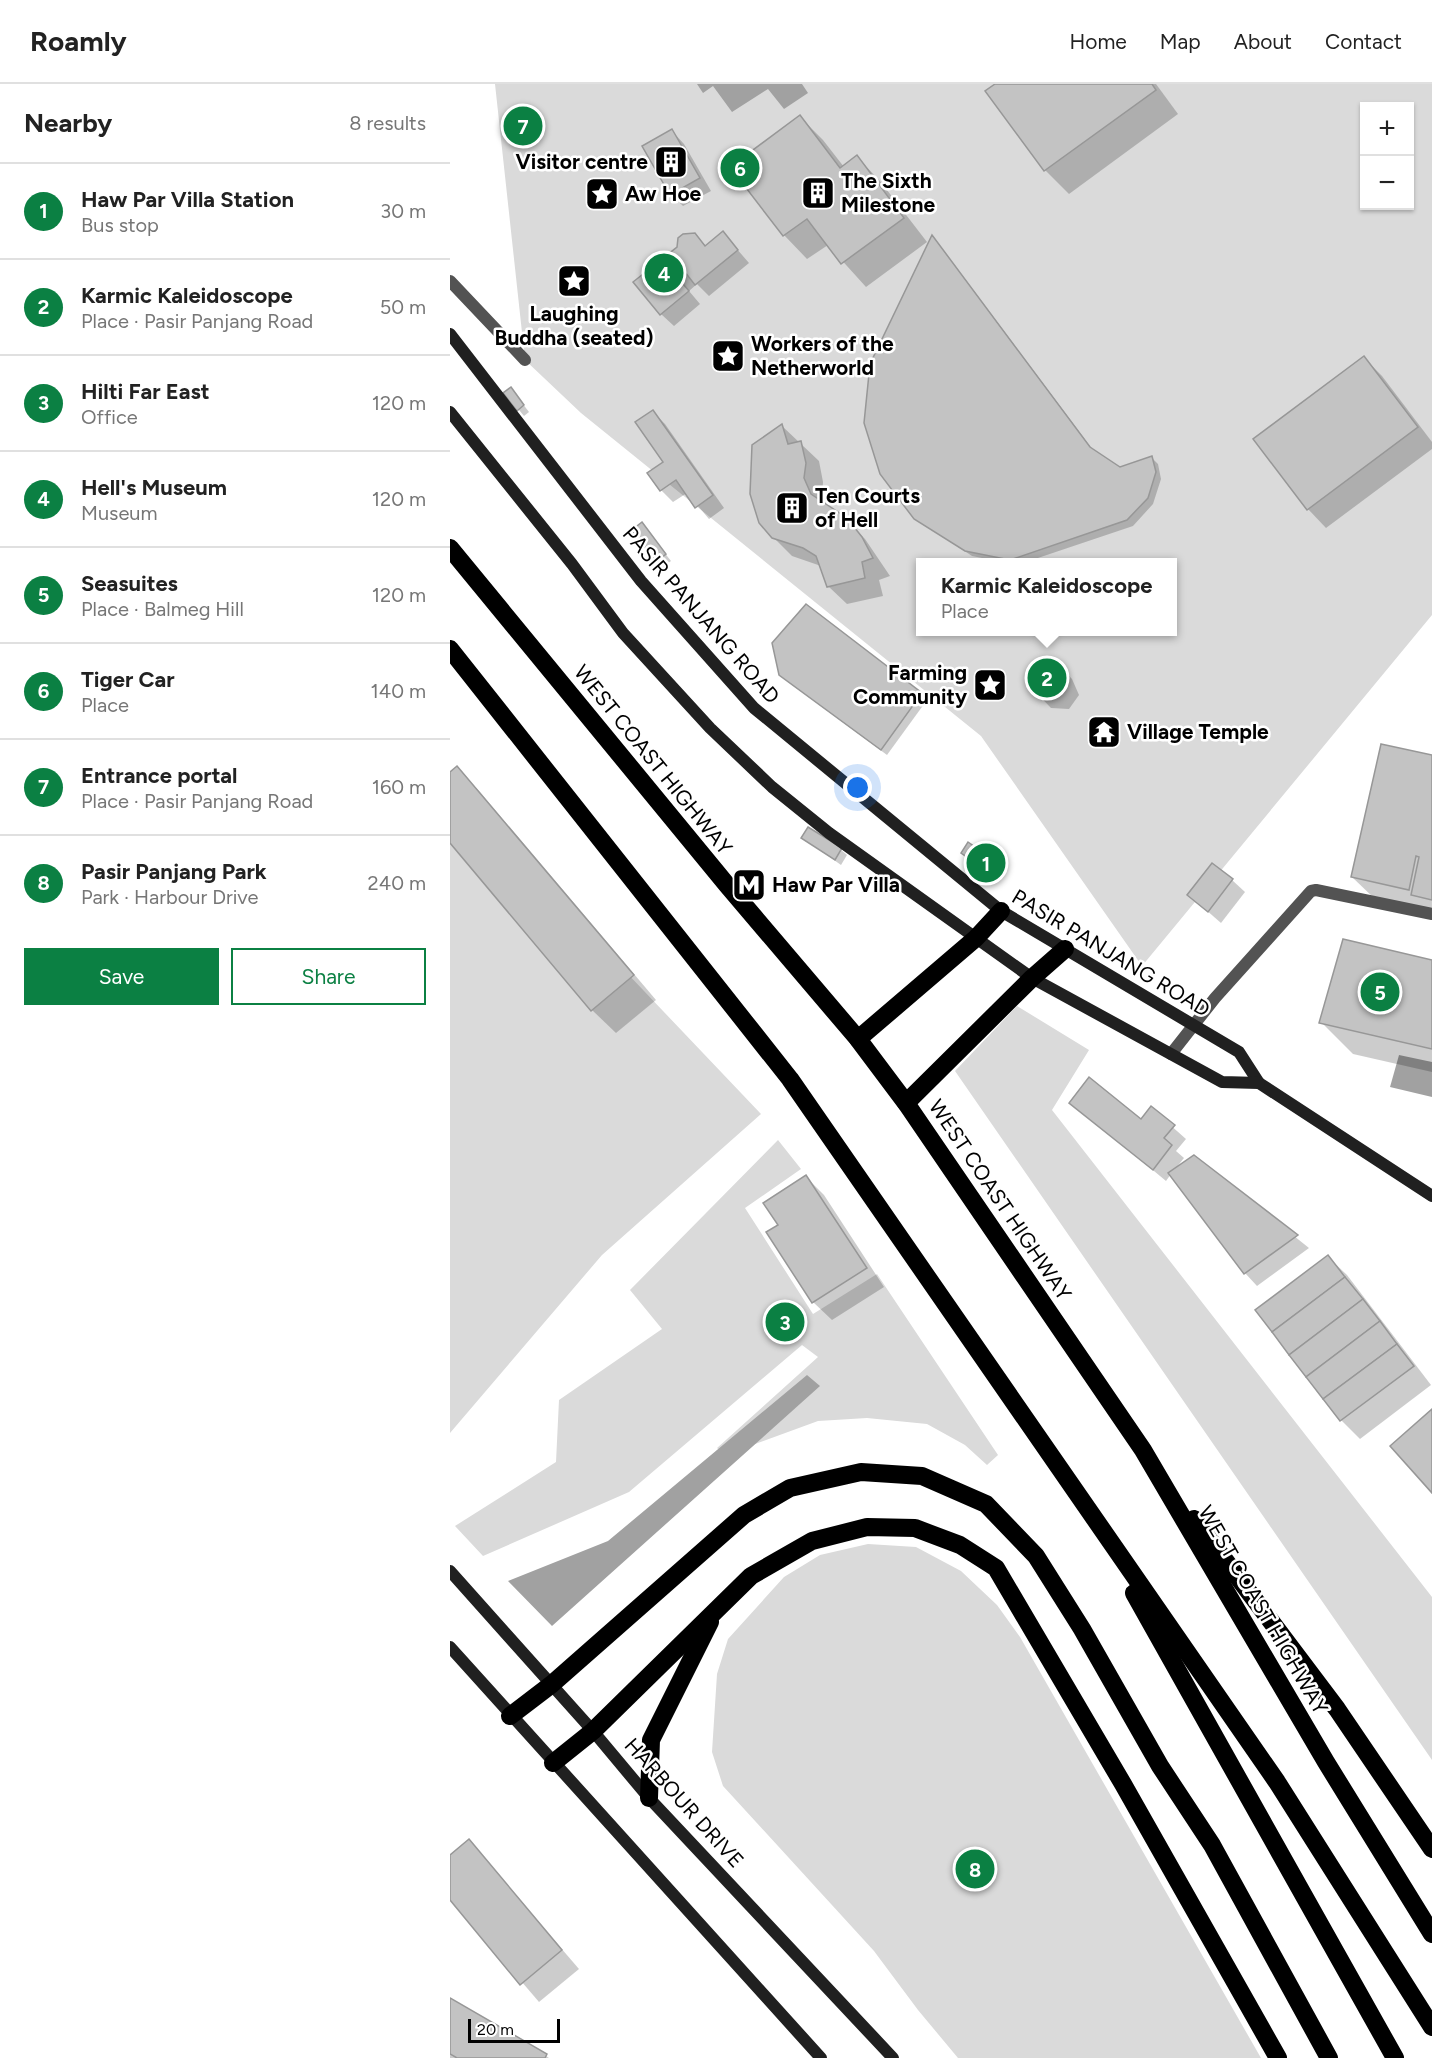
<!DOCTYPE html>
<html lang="en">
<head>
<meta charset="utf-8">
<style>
  body { margin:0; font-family:Figtree,sans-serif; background:#f6f6f6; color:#222 }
  .controls { position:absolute; right:18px; top:18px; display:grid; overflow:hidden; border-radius:0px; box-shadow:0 2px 4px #0004 }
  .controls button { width:54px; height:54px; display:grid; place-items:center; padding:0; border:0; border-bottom:2px solid #e0e0e0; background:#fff; color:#222; font:30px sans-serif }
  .scale { position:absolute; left:18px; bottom:15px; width:92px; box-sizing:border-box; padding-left:6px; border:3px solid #000; border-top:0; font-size:16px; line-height:21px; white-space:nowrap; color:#000; -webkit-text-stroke:4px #fff; paint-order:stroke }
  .you { position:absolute; left:408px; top:704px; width:21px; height:21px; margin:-15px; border:4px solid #fff; border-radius:50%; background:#1a73e8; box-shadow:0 0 0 9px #1a73e833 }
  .badge { display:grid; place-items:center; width:39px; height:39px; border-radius:50%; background:#0b8043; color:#fff; font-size:20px; font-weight:700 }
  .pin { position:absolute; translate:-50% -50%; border:3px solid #fff; box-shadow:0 2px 6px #0006 }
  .popup { position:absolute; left:466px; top:474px; width:261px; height:78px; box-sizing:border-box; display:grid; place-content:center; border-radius:0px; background:#fff; filter:drop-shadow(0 2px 4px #0005); font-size:20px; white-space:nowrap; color:#767676 }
  .popup b { font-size:22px; color:#222 }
  .popup::after { content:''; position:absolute; left:50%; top:100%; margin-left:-12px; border:12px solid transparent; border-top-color:#fff }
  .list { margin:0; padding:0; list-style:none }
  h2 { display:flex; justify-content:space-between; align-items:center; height:78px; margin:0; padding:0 24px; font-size:26px }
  h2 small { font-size:20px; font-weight:400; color:#767676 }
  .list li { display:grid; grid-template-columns:39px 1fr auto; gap:18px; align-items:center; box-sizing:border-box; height:96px; padding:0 24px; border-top:2px solid #e0e0e0 }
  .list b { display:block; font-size:22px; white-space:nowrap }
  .list p { margin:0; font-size:20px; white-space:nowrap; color:#767676 }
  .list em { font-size:20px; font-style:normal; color:#767676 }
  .actions { display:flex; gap:12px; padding:18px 24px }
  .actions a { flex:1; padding:14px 0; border:2px solid #0b8043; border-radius:0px; text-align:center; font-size:21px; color:#0b8043 }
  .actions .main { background:#0b8043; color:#fff }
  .map { position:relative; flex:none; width:982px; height:1974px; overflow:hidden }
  header { display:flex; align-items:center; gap:36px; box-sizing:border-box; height:84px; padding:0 30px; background:#fff; border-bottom:2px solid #e0e0e0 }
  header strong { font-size:28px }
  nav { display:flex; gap:33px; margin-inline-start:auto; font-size:21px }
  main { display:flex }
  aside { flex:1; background:#fff }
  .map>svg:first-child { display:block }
  .green { fill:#dadada; fill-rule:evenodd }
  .water { fill:#a1a1a1 }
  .shadow { fill:#0003 }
  .building { fill:#c3c3c3; stroke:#979797; stroke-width:1.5 }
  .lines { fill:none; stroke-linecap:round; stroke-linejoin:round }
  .lane { stroke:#535353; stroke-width:12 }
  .street { stroke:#535353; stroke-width:12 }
  .secondary { stroke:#202020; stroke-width:12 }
  .highway { stroke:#000; stroke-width:18 }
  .labels { text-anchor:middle; stroke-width:5; stroke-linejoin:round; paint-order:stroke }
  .poi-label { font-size:21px; font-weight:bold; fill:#000; stroke:#fff; text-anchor:start }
  .street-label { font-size:21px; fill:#000; stroke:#fff }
</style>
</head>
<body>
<header>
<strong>Roamly</strong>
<nav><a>Home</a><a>Map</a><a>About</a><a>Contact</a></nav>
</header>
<main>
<aside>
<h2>Nearby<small>8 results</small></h2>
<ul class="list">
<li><span class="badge">1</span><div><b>Haw Par Villa Station</b><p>Bus stop</p></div><em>30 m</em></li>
<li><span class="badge">2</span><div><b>Karmic Kaleidoscope</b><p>Place · Pasir Panjang Road</p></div><em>50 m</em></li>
<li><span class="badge">3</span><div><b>Hilti Far East</b><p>Office</p></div><em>120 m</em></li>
<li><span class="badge">4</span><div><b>Hell's Museum</b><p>Museum</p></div><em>120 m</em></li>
<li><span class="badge">5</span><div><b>Seasuites</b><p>Place · Balmeg Hill</p></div><em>120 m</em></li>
<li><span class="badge">6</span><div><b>Tiger Car</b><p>Place</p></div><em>140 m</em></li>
<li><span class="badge">7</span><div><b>Entrance portal</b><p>Place · Pasir Panjang Road</p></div><em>160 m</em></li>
<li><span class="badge">8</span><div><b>Pasir Panjang Park</b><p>Park · Harbour Drive</p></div><em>240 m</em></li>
</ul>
<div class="actions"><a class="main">Save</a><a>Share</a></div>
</aside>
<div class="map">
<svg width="982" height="1974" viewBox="0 0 982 1974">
  <rect width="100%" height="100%" fill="#fff"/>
  <g class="green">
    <path d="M45,0H982V531L692,882L531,652L131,329L75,276ZM914,22H960V122H914ZM471,478H723V548H471Z"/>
    <polygon points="0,703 311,1030 152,1171 0,1349"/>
    <polygon points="567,922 639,966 602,1026 982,1513 982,1676 505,987"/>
    <polygon points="328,1056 351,1085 295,1124 363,1230 427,1190 548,1371 537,1381 515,1361 477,1340 417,1334 368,1337 275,1371 267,1364 368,1273 352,1261 179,1408 33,1472 5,1442 106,1378 109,1316 212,1245 180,1206"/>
    <polygon points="418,1460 466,1463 511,1487 547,1521 570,1553 811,1974 508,1974 468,1926 424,1867 273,1702 262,1668 267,1590 278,1555 334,1493 370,1471"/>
  </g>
  <g class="water">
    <polygon points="247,0 352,0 358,9 334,25 318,5 282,28 263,2 253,9"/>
    <polygon points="949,971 982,978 982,1013 940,1003"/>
    <polygon points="357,1291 370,1302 102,1542 58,1497 158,1457"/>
  </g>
  <g class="shadow">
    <polygon points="548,0 706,0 728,30 619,110 595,86 537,8"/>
    <polygon points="350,33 373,56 394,83 407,73 430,97 477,158 416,203 378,161 357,175 334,151 282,83"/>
    <polygon points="222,47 234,60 261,107 233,122 221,110"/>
    <polygon points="273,149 299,179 259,212 247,200 239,207 250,220 224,242 211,230 245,151 256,162"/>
    <polygon points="488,159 643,366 670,385 702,374 708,380 711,395 703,420 683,442 576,478 552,478 522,472 465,434"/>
    <polygon points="914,274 932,292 982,358 982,365 876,444 858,425"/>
    <polygon points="55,309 66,311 79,328 74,332"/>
    <polygon points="203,328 215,340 274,424 259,435 237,409 223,418 211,406 215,379"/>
    <polygon points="332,342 369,377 373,398 372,413 375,422 396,436 415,455 440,492 429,496 433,512 397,520 378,502 371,482 342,472 323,453"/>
    <polygon points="192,440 221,477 213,483 207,477"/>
    <polygon points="356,522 477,616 437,671 337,597"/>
    <polygon points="598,577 610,582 622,595 629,611 619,625 601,624 580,602 580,590 587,581"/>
    <polygon points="982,672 982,830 926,816 902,793"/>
    <polygon points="7,684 30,708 206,916 166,949 142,926 0,757 0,690"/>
    <polygon points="353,754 391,766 397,771 391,781"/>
    <polygon points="519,760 556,788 550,796 513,769"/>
    <polygon points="782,796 795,808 771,839 739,811"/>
    <polygon points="982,878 982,988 903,970 871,938"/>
    <polygon points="621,1018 691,1037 701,1024 736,1055 726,1067 734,1074 726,1084 744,1072 859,1164 807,1202 795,1189 721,1090 716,1097"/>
    <polygon points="356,1093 374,1111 434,1203 382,1236 363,1218 318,1149 330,1142"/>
    <polygon points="878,1173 897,1191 981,1301 910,1355 891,1336 807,1226"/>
    <polygon points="19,1757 129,1885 89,1918 0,1814 0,1773"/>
    <polygon points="0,1915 96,1972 99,1974 0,1974"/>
  </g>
  <g class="building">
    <polygon points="545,0 702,0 706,6 594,87 535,7"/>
    <polygon points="350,31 390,84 407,71 454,134 391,180 357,135 333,152 280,83"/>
    <polygon points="222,45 250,94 220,111 192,62"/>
    <polygon points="273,147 288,166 245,201 235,188 228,194 239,207 210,231 183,198 227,163 228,154 233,150 245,149 255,162"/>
    <polygon points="482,151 640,363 670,383 702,372 706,388 698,414 677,436 560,476 515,467 464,435 430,390 414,339 420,280"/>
    <polygon points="914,272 968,343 857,426 803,355"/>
    <polygon points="61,303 74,321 67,327 53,309"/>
    <polygon points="203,326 263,411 245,424 226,396 210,407 197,389 213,378 185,338"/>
    <polygon points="332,340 338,360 351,357 356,379 354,394 361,410 397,434 412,453 423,474 412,478 415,494 377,503 366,472 353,464 322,454 309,439 300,410 302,361"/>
    <polygon points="192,438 216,470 206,478 182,446"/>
    <polygon points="356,520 472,609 431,666 329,591 322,559"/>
    <circle cx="598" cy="595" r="19"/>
    <polygon points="931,660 982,671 982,816 961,811 969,773 966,772 959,806 901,793"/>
    <polygon points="7,682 184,891 141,927 0,759 0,688"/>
    <polygon points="358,743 392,764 385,776 351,754"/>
    <polygon points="518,758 551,781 544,792 511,769"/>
    <polygon points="762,779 783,795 758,828 737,811"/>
    <polygon points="893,855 982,876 982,965 869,939"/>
    <polygon points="639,993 691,1035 701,1022 725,1041 714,1054 722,1061 703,1086 619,1019"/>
    <polygon points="744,1071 848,1151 794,1190 718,1089"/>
    <polygon points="356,1091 417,1184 362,1219 316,1148 328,1141 313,1119"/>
    <polygon points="878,1171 895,1193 822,1248 805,1226"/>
    <polygon points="895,1193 913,1215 839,1271 822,1248"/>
    <polygon points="913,1215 930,1237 856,1293 839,1271"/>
    <polygon points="930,1237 947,1260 873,1315 856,1293"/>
    <polygon points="947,1260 964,1282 890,1337 873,1315"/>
    <polygon points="982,1325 982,1409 940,1362"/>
    <polygon points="19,1755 112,1866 70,1901 0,1816 0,1771"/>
    <polygon points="0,1914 97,1970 95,1974 7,1974 0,1970"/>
  </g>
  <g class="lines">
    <polyline class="lane" points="0,197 75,276"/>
    <polyline class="street" points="721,970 765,914 861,807 866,806 982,830"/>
    <g class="secondary">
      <polyline points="0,250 191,497 304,624 551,827 789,968 809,999 982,1112"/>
      <polyline points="0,328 122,480 173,549 260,644 322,703 379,749 582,894 772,998 809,999"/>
      <polyline points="0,1487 143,1647 199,1714 443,1974"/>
      <polyline points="0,1563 371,1974"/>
    </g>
    <g class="highway">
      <polyline points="0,464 277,801 408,955 456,1019 693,1366 876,1678 982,1850"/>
      <polyline points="0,565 340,995 827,1698 982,1943"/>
      <polyline points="408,955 526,854 551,827"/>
      <polyline points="456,1019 582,894 615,865"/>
      <polyline points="744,1435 887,1625 982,1765"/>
      <polyline points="684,1509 945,1974"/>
      <polyline points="60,1632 102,1600 294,1431 340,1404 411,1388 472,1392 536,1420 586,1472 632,1545 710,1682 762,1761 879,1974"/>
      <polyline points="103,1679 143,1647 301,1492 362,1457 417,1443 465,1444 510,1461 546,1484 673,1700 828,1974"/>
      <polyline points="199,1714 201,1656 260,1538"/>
    </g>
  </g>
  <defs>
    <symbol id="building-square" viewBox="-11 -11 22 22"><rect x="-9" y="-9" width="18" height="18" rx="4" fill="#000" stroke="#fff"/><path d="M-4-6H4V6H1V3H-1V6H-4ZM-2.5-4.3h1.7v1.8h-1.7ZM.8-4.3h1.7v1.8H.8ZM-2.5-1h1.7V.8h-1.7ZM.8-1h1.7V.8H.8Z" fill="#fff"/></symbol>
    <symbol id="sight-square" viewBox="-11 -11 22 22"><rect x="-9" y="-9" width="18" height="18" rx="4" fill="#000" stroke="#fff"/><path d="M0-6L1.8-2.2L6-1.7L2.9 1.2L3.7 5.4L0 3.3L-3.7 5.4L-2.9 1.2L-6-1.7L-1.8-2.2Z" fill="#fff"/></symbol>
    <symbol id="temple-square" viewBox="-11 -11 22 22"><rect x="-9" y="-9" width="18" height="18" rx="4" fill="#000" stroke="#fff"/><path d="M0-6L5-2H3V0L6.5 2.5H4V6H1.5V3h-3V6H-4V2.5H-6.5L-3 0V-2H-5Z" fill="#fff"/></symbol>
    <symbol id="metro-square" viewBox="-11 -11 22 22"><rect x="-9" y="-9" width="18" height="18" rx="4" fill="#000" stroke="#fff"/><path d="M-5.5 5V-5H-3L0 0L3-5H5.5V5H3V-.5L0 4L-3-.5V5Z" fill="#fff"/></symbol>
  </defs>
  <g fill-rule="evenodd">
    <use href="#building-square" x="202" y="59" width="38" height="38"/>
    <use href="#building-square" x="349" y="90" width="38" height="38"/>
    <use href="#sight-square" x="133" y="91" width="38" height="38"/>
    <use href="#sight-square" x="105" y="178" width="38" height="38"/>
    <use href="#sight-square" x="259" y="253" width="38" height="38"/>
    <use href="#building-square" x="323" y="405" width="38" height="38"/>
    <use href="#sight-square" x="521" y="582" width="38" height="38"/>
    <use href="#temple-square" x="635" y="629" width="38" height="38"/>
    <use href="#metro-square" x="280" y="782" width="38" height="38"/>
  </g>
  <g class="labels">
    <g class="poi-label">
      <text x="198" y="85" text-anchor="end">Visitor centre</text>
      <text x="391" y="104">The Sixth<tspan x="391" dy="24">Milestone</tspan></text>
      <text x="175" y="117">Aw Hoe</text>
      <text x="124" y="237" text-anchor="middle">Laughing<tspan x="124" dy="24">Buddha (seated)</tspan></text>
      <text x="301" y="267">Workers of the<tspan x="301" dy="24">Netherworld</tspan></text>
      <text x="365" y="419">Ten Courts<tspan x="365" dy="24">of Hell</tspan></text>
      <text x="517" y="596" text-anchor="end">Farming<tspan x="517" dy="24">Community</tspan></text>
      <text x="677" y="655">Village Temple</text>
      <text x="322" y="808">Haw Par Villa</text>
    </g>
    <g class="street-label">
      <text transform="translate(251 531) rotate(49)" y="7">PASIR PANJANG ROAD</text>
      <text transform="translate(203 676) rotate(51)" y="7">WEST COAST HIGHWAY</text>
      <text transform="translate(661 869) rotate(31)" y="7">PASIR PANJANG ROAD</text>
      <text transform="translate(550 1116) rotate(56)" y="7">WEST COAST HIGHWAY</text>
      <text transform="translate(813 1526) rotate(60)" y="7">WEST COAST HIGHWAY</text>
      <text transform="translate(234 1719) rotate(48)" y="7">HARBOUR DRIVE</text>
    </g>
  </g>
</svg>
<div class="controls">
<button>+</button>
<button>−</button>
</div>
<div class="scale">20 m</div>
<div class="you"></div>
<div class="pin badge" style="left:536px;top:779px">1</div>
<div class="pin badge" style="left:597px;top:594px">2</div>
<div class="popup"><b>Karmic Kaleidoscope</b>Place</div>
<div class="pin badge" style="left:335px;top:1238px">3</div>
<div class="pin badge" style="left:214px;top:189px">4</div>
<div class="pin badge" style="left:930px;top:908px">5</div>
<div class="pin badge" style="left:290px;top:84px">6</div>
<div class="pin badge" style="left:73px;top:42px">7</div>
<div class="pin badge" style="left:525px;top:1785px">8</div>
</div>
</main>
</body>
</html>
